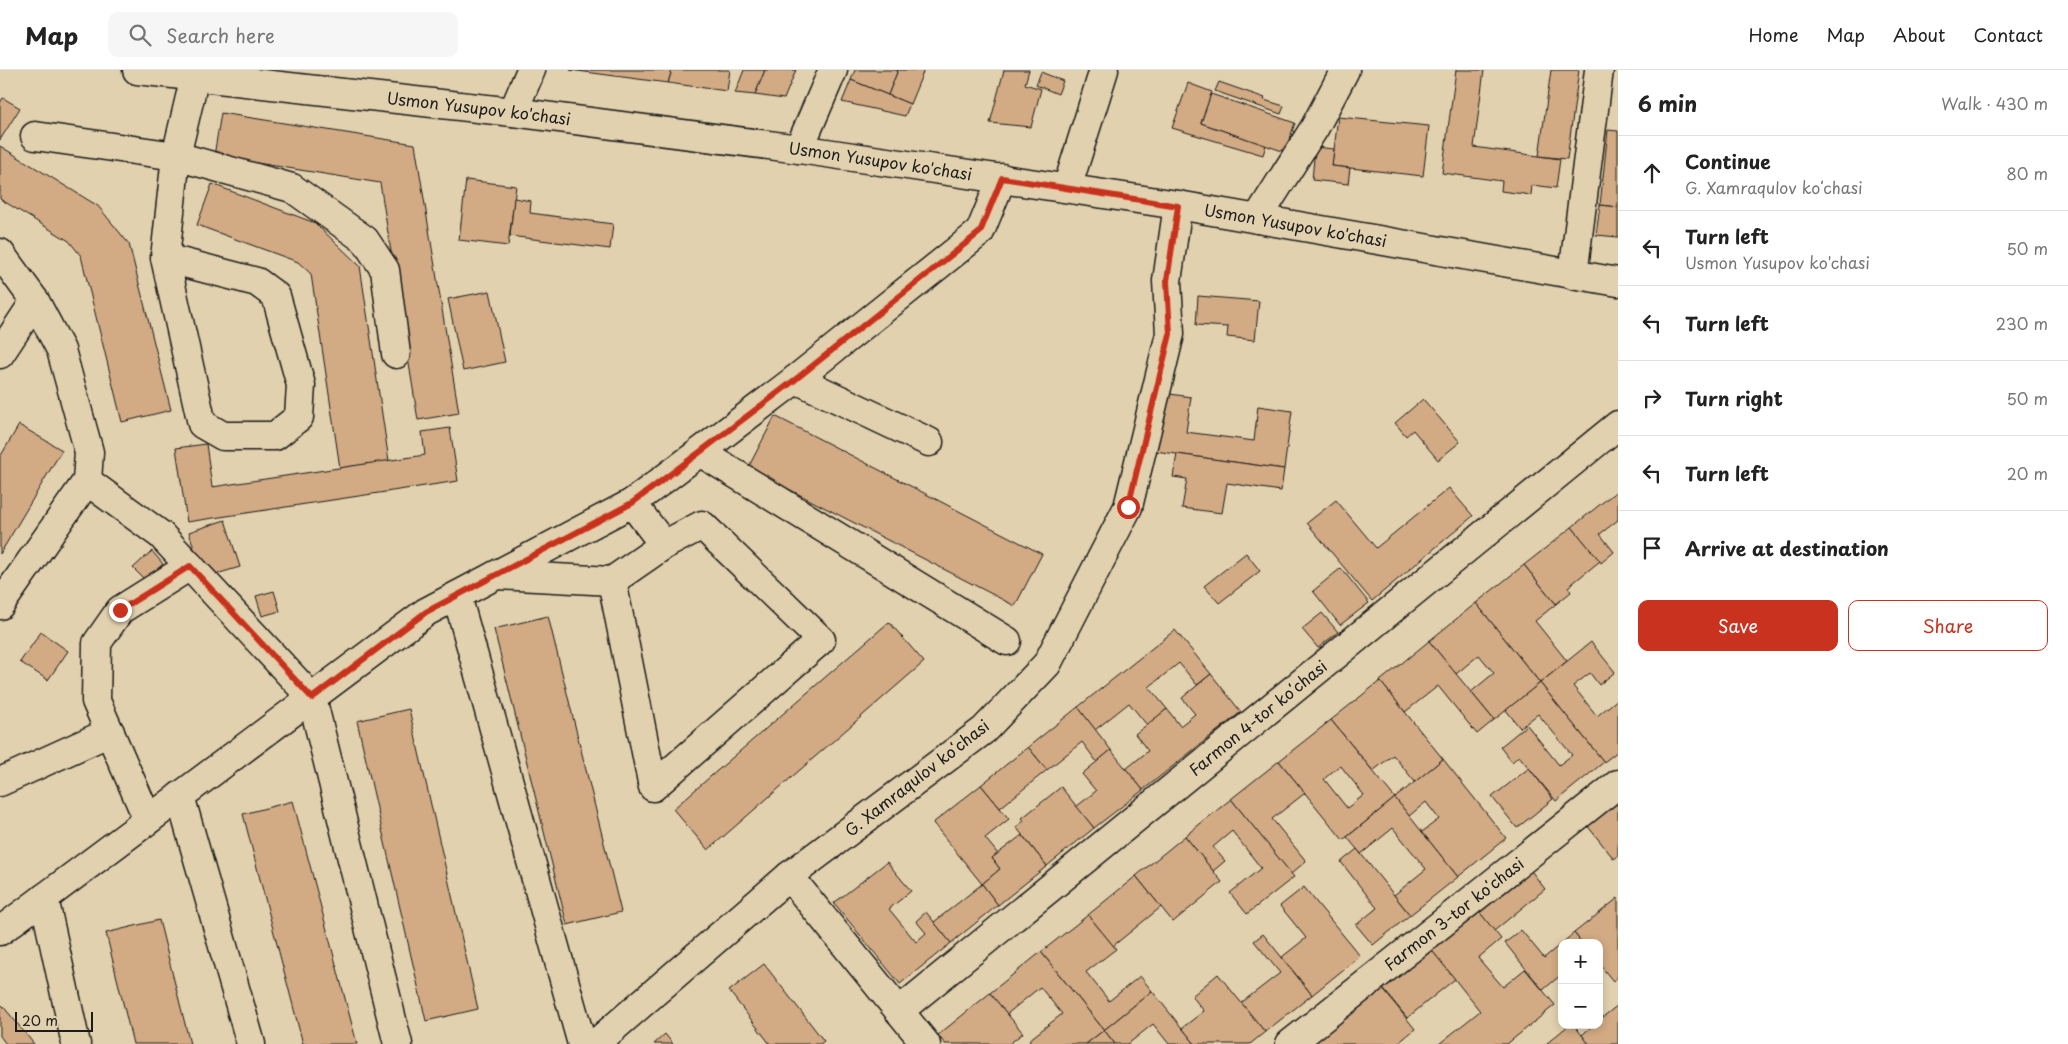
<!DOCTYPE html>
<html lang="en">
<head>
<meta charset="utf-8">
<style>
  body { margin:0; font-family:"Playpen Sans",sans-serif; background:#f6f6f6; color:#222 }
  .controls { position:absolute; right:15px; bottom:15px; display:grid; overflow:hidden; border-radius:10px; box-shadow:0 2px 8px #0003 }
  .controls button { width:45px; height:45px; display:grid; place-items:center; padding:0; border:0; border-bottom:1px solid #e0e0e0; background:#fff; color:#222; font:25px sans-serif }
  .scale { position:absolute; left:15px; bottom:12px; width:78px; box-sizing:border-box; padding-left:5px; border:2px solid #1c1c1c; border-top:0; font-size:14px; line-height:18px; white-space:nowrap; color:#1c1c1c; -webkit-text-stroke:4px #e2d1ae; paint-order:stroke }
  .stop { position:absolute; width:15px; height:15px; margin:-11px; border:4px solid #c8321e; border-radius:50%; background:#fff }
  .stop.end { background:#c8321e; border-color:#fff; box-shadow:0 1px 5px #0008 }
  .list { margin:0; padding:0; list-style:none }
  h2 { display:flex; justify-content:space-between; align-items:center; height:65px; margin:0; padding:0 20px; font-size:21px }
  h2 small { font-size:16px; font-weight:400; color:#767676 }
  .list li { display:grid; grid-template-columns:32px 1fr auto; gap:15px; align-items:center; box-sizing:border-box; height:75px; padding:0 20px; border-top:1px solid #e0e0e0 }
  .list b { display:block; font-size:19px; white-space:nowrap }
  .list p { margin:0; font-size:16px; white-space:nowrap; color:#767676 }
  .list em { font-size:16px; font-style:normal; color:#767676 }
  .actions { display:flex; gap:10px; padding:15px 20px }
  .actions a { flex:1; padding:11px 0; border:1px solid #c8321e; border-radius:10px; text-align:center; font-size:18px; color:#c8321e }
  .actions .main { background:#c8321e; color:#fff }
  .icon { flex:none; width:28px; height:28px; fill:none; stroke:currentColor; stroke-width:2; stroke-linecap:round; stroke-linejoin:round }
  .map { position:relative; flex:none; width:1618px; height:974px; overflow:hidden }
  header { display:flex; align-items:center; gap:30px; box-sizing:border-box; height:70px; padding:0 25px; background:#fff; border-bottom:1px solid #e0e0e0 }
  header strong { font-size:24px }
  nav { display:flex; gap:28px; margin-inline-start:auto; font-size:18px }
  .search { width:350px; height:45px; background:#f6f6f6; display:flex; align-items:center; gap:12px; box-sizing:border-box; padding:0 18px; border-radius:10px; color:#767676; font-size:19px }
  main { display:flex }
  aside { flex:1; background:#fff }
  .map>svg:first-child { display:block }
  .building { fill:#d2aa83; stroke:#1c1c1c; fill-rule:evenodd }
  .lines { fill:none; stroke-linecap:round; stroke-linejoin:round }
  .minor-casing { stroke:#1c1c1c; stroke-width:31 }
  .major-casing { stroke:#1c1c1c; stroke-width:31 }
  .minor { stroke:#e2d1ae; stroke-width:28 }
  .major { stroke:#e2d1ae; stroke-width:28 }
  .route { stroke:#c8321e; stroke-width:6 }
  .labels { text-anchor:middle; stroke-width:4; stroke-linejoin:round; paint-order:stroke }
  .street-label { font-size:16px; fill:#1c1c1c; stroke:#e2d1ae }
</style>
</head>
<body>
<header>
<strong>Map</strong>
<div class="search"><svg class="icon" aria-label="search" viewBox="0 0 24 24"><circle cx="10" cy="10" r="6"/><path d="M15 15l6 6"/></svg>Search here</div>
<nav><a>Home</a><a>Map</a><a>About</a><a>Contact</a></nav>
</header>
<main>
<div class="map">
<svg width="1618" height="974" viewBox="0 0 1618 974">
  <rect width="100%" height="100%" fill="#e2d1ae"/>
  <filter id="ink" filterUnits="userSpaceOnUse"><feTurbulence type="fractalNoise" baseFrequency=".02" numOctaves="2"/><feDisplacementMap in="SourceGraphic" scale="10" xChannelSelector="R" yChannelSelector="G"/><feConvolveMatrix kernelMatrix="1 2 1 2 8 2 1 2 1" color-interpolation-filters="sRGB"/></filter>
  <g filter="url(#ink)">
    <g class="building">
      <polygon points="570,0 672,0 668,13"/>
      <polygon points="672,0 730,0 727,21 668,13"/>
      <polygon points="744,0 765,0 755,25 735,23"/>
      <polygon points="765,0 796,0 784,29 755,25"/>
      <polygon points="855,0 898,0 888,25 851,10"/>
      <polygon points="898,0 924,0 910,34 888,25"/>
      <polygon points="1004,0 1029,0 1025,14 1041,19 1031,57 990,53"/>
      <polygon points="1456,0 1484,0 1474,77 1560,89 1556,118 1532,115 1531,125 1501,121 1502,111 1442,103"/>
      <polygon points="1551,0 1579,0 1567,89 1539,86"/>
      <polygon points="1041,2 1063,11 1058,24 1036,15"/>
      <polygon points="851,10 910,34 905,46 842,32"/>
      <polygon points="1219,12 1265,28 1264,30 1284,36 1281,44 1215,21"/>
      <polygon points="1188,13 1212,22 1201,53 1266,75 1263,85 1172,58"/>
      <polygon points="1211,24 1295,53 1285,82 1201,53"/>
      <polygon points="3,28 20,38 0,70 0,33"/>
      <polygon points="221,43 415,74 459,343 418,350 380,113 214,86"/>
      <polygon points="1338,47 1429,56 1423,106 1332,96"/>
      <polygon points="1608,60 1618,61 1618,137 1600,135"/>
      <polygon points="0,76 98,136 129,174 171,340 122,352 81,186 69,171 0,129"/>
      <polygon points="1315,77 1334,79 1332,96 1350,98 1348,114 1312,110"/>
      <polygon points="466,110 516,116 508,176 459,170"/>
      <polygon points="212,114 315,153 360,196 389,391 340,398 311,204 298,192 197,155"/>
      <polygon points="514,128 531,131 530,143 613,154 610,179 510,166"/>
      <polygon points="1600,135 1618,137 1618,167 1596,165"/>
      <polygon points="490,221 505,292 463,301 448,229"/>
      <polygon points="1198,226 1259,231 1255,270 1227,267 1228,257 1196,255"/>
      <polygon points="1163,323 1191,327 1186,362 1254,371 1258,336 1292,341 1284,399 1155,381"/>
      <polygon points="1423,329 1460,372 1438,390 1413,360 1406,366 1395,353"/>
      <polygon points="775,346 1042,484 1015,536 748,398"/>
      <polygon points="19,355 62,380 0,484 0,387"/>
      <polygon points="450,358 458,411 187,452 176,378 206,374 212,417 425,385 422,362"/>
      <polygon points="1177,384 1284,399 1281,421 1227,413 1222,443 1182,438 1187,409 1173,407"/>
      <polygon points="1449,418 1473,446 1372,531 1307,453 1336,430 1376,478"/>
      <polygon points="1618,420 1618,450 1600,464 1614,482 1601,493 1572,457"/>
      <polygon points="225,450 240,497 203,508 189,462"/>
      <polygon points="1572,457 1600,491 1568,517 1571,522 1556,534 1524,495"/>
      <polygon points="152,481 163,494 145,510 133,498"/>
      <polygon points="1246,483 1260,501 1219,533 1204,516"/>
      <polygon points="1524,495 1556,534 1535,551 1567,591 1540,613 1476,533"/>
      <polygon points="1341,498 1369,533 1340,555 1313,521"/>
      <polygon points="274,521 280,541 262,546 256,526"/>
      <polygon points="1476,533 1540,613 1494,650 1471,622 1494,603 1479,585 1456,604 1429,571"/>
      <polygon points="1322,543 1338,562 1318,578 1302,559"/>
      <polygon points="548,546 621,842 567,855 494,559"/>
      <polygon points="889,552 924,592 708,780 673,739"/>
      <polygon points="1175,560 1211,604 1197,615 1179,593 1149,617 1167,639 1147,655 1129,633 1095,660 1078,637"/>
      <polygon points="41,562 68,581 48,610 20,592"/>
      <polygon points="1429,571 1494,650 1477,664 1438,616 1405,642 1380,611"/>
      <polygon points="1591,572 1615,602 1599,615 1590,603 1573,616 1597,646 1618,629 1618,681 1604,692 1540,613"/>
      <polygon points="1211,604 1241,642 1143,720 1126,699 1148,681 1135,664 1167,639 1180,656 1195,644 1182,628"/>
      <polygon points="1380,611 1443,689 1415,712 1393,685 1373,701 1331,650"/>
      <polygon points="1540,613 1604,692 1556,731 1519,686 1512,692 1500,677 1527,655 1559,695 1572,685 1538,644 1520,658 1506,640"/>
      <polygon points="1078,637 1111,680 1097,692 1082,672 1047,700 1028,677"/>
      <polygon points="409,639 478,939 426,951 357,651"/>
      <path d="M1331,650L1395,728L1343,770L1279,691ZM1340,695L1364,725L1347,738L1324,709Z"/>
      <polygon points="1028,677 1047,700 1000,738 981,715"/>
      <polygon points="1111,680 1143,720 1094,758 1076,737 1096,721 1082,704"/>
      <polygon points="1443,689 1506,768 1458,807 1422,762 1439,749 1426,732 1409,746 1395,728"/>
      <polygon points="1279,691 1305,723 1272,749 1306,791 1291,804 1231,729"/>
      <polygon points="1529,698 1553,729 1517,758 1492,727"/>
      <polygon points="981,715 1009,749 985,768 998,784 992,788 1000,799 982,814 933,753"/>
      <polygon points="1061,717 1094,758 1047,796 1016,757 1024,751 1022,748"/>
      <polygon points="1395,728 1458,807 1410,845 1394,825 1426,799 1393,758 1361,784 1347,767"/>
      <polygon points="1231,729 1294,807 1247,844 1230,823 1261,798 1232,761 1213,777 1225,791 1213,801 1185,766"/>
      <polygon points="1618,729 1618,786 1614,789 1586,754"/>
      <polygon points="293,731 357,974 303,974 243,744"/>
      <polygon points="1022,765 1047,796 998,835 982,814 1000,799 992,788"/>
      <polygon points="1185,766 1222,812 1173,852 1136,806"/>
      <polygon points="1357,779 1410,845 1373,875 1356,855 1377,838 1341,792"/>
      <polygon points="887,792 911,821 889,839 916,872 926,863 916,851 926,842 951,873 900,914 834,833"/>
      <polygon points="1528,797 1545,819 1494,861 1477,839"/>
      <polygon points="1136,806 1161,837 1113,876 1088,845"/>
      <polygon points="982,814 998,835 951,873 934,852"/>
      <polygon points="1304,817 1360,886 1312,925 1282,887 1306,868 1280,836"/>
      <polygon points="1618,828 1618,907 1613,911 1599,894 1599,873 1582,873 1574,863"/>
      <polygon points="1477,839 1501,869 1478,888 1503,917 1525,899 1555,935 1507,974 1439,974 1480,941 1429,877"/>
      <polygon points="1088,845 1116,879 1086,902 1109,931 1140,906 1152,921 1104,960 1041,882"/>
      <polygon points="159,850 190,974 133,974 106,863"/>
      <polygon points="1521,860 1544,888 1562,873 1562,904 1543,920 1505,873"/>
      <polygon points="1574,863 1582,873 1562,873"/>
      <polygon points="1263,864 1312,925 1265,962 1241,933 1280,903 1254,871"/>
      <polygon points="1429,877 1455,909 1407,948 1381,916"/>
      <polygon points="1041,882 1104,960 1086,974 1032,974 1029,970 1062,944 1040,917 1007,944 990,923"/>
      <polygon points="764,894 824,971 820,974 770,974 729,921"/>
      <polygon points="1218,904 1265,962 1250,974 1195,974 1182,958 1204,941 1192,926"/>
      <polygon points="1382,918 1415,959 1397,974 1313,974"/>
      <polygon points="1152,921 1182,958 1195,974 1169,974 1153,954 1128,974 1115,974 1104,960"/>
      <polygon points="990,923 1023,963 1009,974 945,974 938,965"/>
      <polygon points="2,935 34,974 6,974 0,966 0,937"/>
      <polygon points="1618,935 1618,974 1589,974 1582,965 1593,955 1599,955 1599,950"/>
      <polygon points="1569,955 1574,955 1589,974 1546,974"/>
      <polygon points="1104,960 1115,974 1086,974"/>
      <polygon points="665,964 673,974 654,974"/>
    </g>
    <g class="lines">
      <defs>
        <g id="minor">
          <polyline points="513,42 531,0"/>
          <polyline points="35,66 176,86 292,118 365,170 385,200 396,284"/>
          <polyline points="799,79 833,0"/>
          <polyline points="1067,118 1104,0"/>
          <polyline points="1257,149 1315,57 1345,0"/>
          <polyline points="0,183 35,231 61,280 89,382 87,411 0,535"/>
          <polyline points="165,188 257,212 276,226 301,315 299,347 275,366 223,366 202,354 165,188 176,86 195,6"/>
          <polyline points="1573,205 1599,0"/>
          <polyline points="0,284 35,231"/>
          <polyline points="796,309 929,372"/>
          <polyline points="700,382 1007,571"/>
          <polyline points="87,411 161,465 312,628 398,974"/>
          <polyline points="632,433 664,475 702,455 821,570 653,717 612,511 664,475"/>
          <polyline points="496,505 612,511"/>
          <polyline points="457,526 582,974"/>
          <polyline points="0,712 110,662"/>
          <polyline points="180,726 251,974"/>
          <polyline points="148,750 96,631 97,573 120,540 190,496"/>
          <polyline points="789,806 926,974"/>
          <polyline points="44,828 76,974"/>
          <polyline points="0,861 426,542 632,433 700,382 796,309 980,162 1002,108"/>
          <polyline points="899,941 1618,355"/>
          <polyline points="595,974 789,806 984,660 1047,594 1128,437 1170,264 1167,211 1178,135"/>
          <polyline points="1290,974 1618,714"/>
        </g>
        <g id="major">
          <path id="s1" d="M137,0L513,42L799,79L1178,135L1618,212"/>
        </g>
      </defs>
      <use href="#minor" class="minor-casing"/>
      <use href="#major" class="major-casing"/>
      <use href="#minor" class="minor"/>
      <use href="#major" class="major"/>
    </g>
  </g>
  <g class="lines" filter="url(#ink)">
    <polyline class="route" points="120,540 190,496 312,628 426,542 632,433 700,382 796,309 980,162 1002,108 1178,136 1167,211 1170,264 1128,437"/>
  </g>
  <g class="labels">
    <g class="street-label">
      <text dy="6" stroke="none"><textPath href="#s1" startOffset="344">Usmon Yusupov ko'chasi</textPath></text>
      <text dy="6" stroke="none"><textPath href="#s1" startOffset="749">Usmon Yusupov ko'chasi</textPath></text>
      <text dy="6" stroke="none"><textPath href="#s1" startOffset="1169">Usmon Yusupov ko'chasi</textPath></text>
      <text transform="translate(1258 648) rotate(-39)" y="6">Farmon 4-tor koʻchasi</text>
      <text transform="translate(917 708) rotate(-38)" y="6">G. Xamraqulov koʻchasi</text>
      <text transform="translate(1454 844) rotate(-38)" y="6">Farmon 3-tor koʻchasi</text>
    </g>
  </g>
</svg>
<div class="controls">
<button>+</button>
<button>−</button>
</div>
<div class="scale">20 m</div>
<div class="stop" style="left:1128px;top:437px"></div>
<div class="stop end" style="left:120px;top:540px"></div>
</div>
<aside>
<h2>6 min<small>Walk · 430 m</small></h2>
<ul class="list">
<li><svg class="icon" aria-label="ahead" viewBox="0 0 24 24"><path d="M12 20V5M6 11l6-6 6 6"/></svg><div><b>Continue</b><p>G. Xamraqulov koʻchasi</p></div><em>80 m</em></li>
<li><svg class="icon" aria-label="left" viewBox="0 0 24 24"><path d="M17 20v-9H6M10 6l-5 5 5 5"/></svg><div><b>Turn left</b><p>Usmon Yusupov ko'chasi</p></div><em>50 m</em></li>
<li><svg class="icon" aria-label="left" viewBox="0 0 24 24"><path d="M17 20v-9H6M10 6l-5 5 5 5"/></svg><div><b>Turn left</b></div><em>230 m</em></li>
<li><svg class="icon" aria-label="right" viewBox="0 0 24 24"><path d="M7 20v-9h11M14 6l5 5-5 5"/></svg><div><b>Turn right</b></div><em>50 m</em></li>
<li><svg class="icon" aria-label="left" viewBox="0 0 24 24"><path d="M17 20v-9H6M10 6l-5 5 5 5"/></svg><div><b>Turn left</b></div><em>20 m</em></li>
<li><svg class="icon" aria-label="arrive" viewBox="0 0 24 24"><path d="M6 21V4h12l-3 4 3 4H6"/></svg><div><b>Arrive at destination</b></div></li>
</ul>
<div class="actions"><a class="main">Save</a><a>Share</a></div>
</aside>
</main>
</body>
</html>
